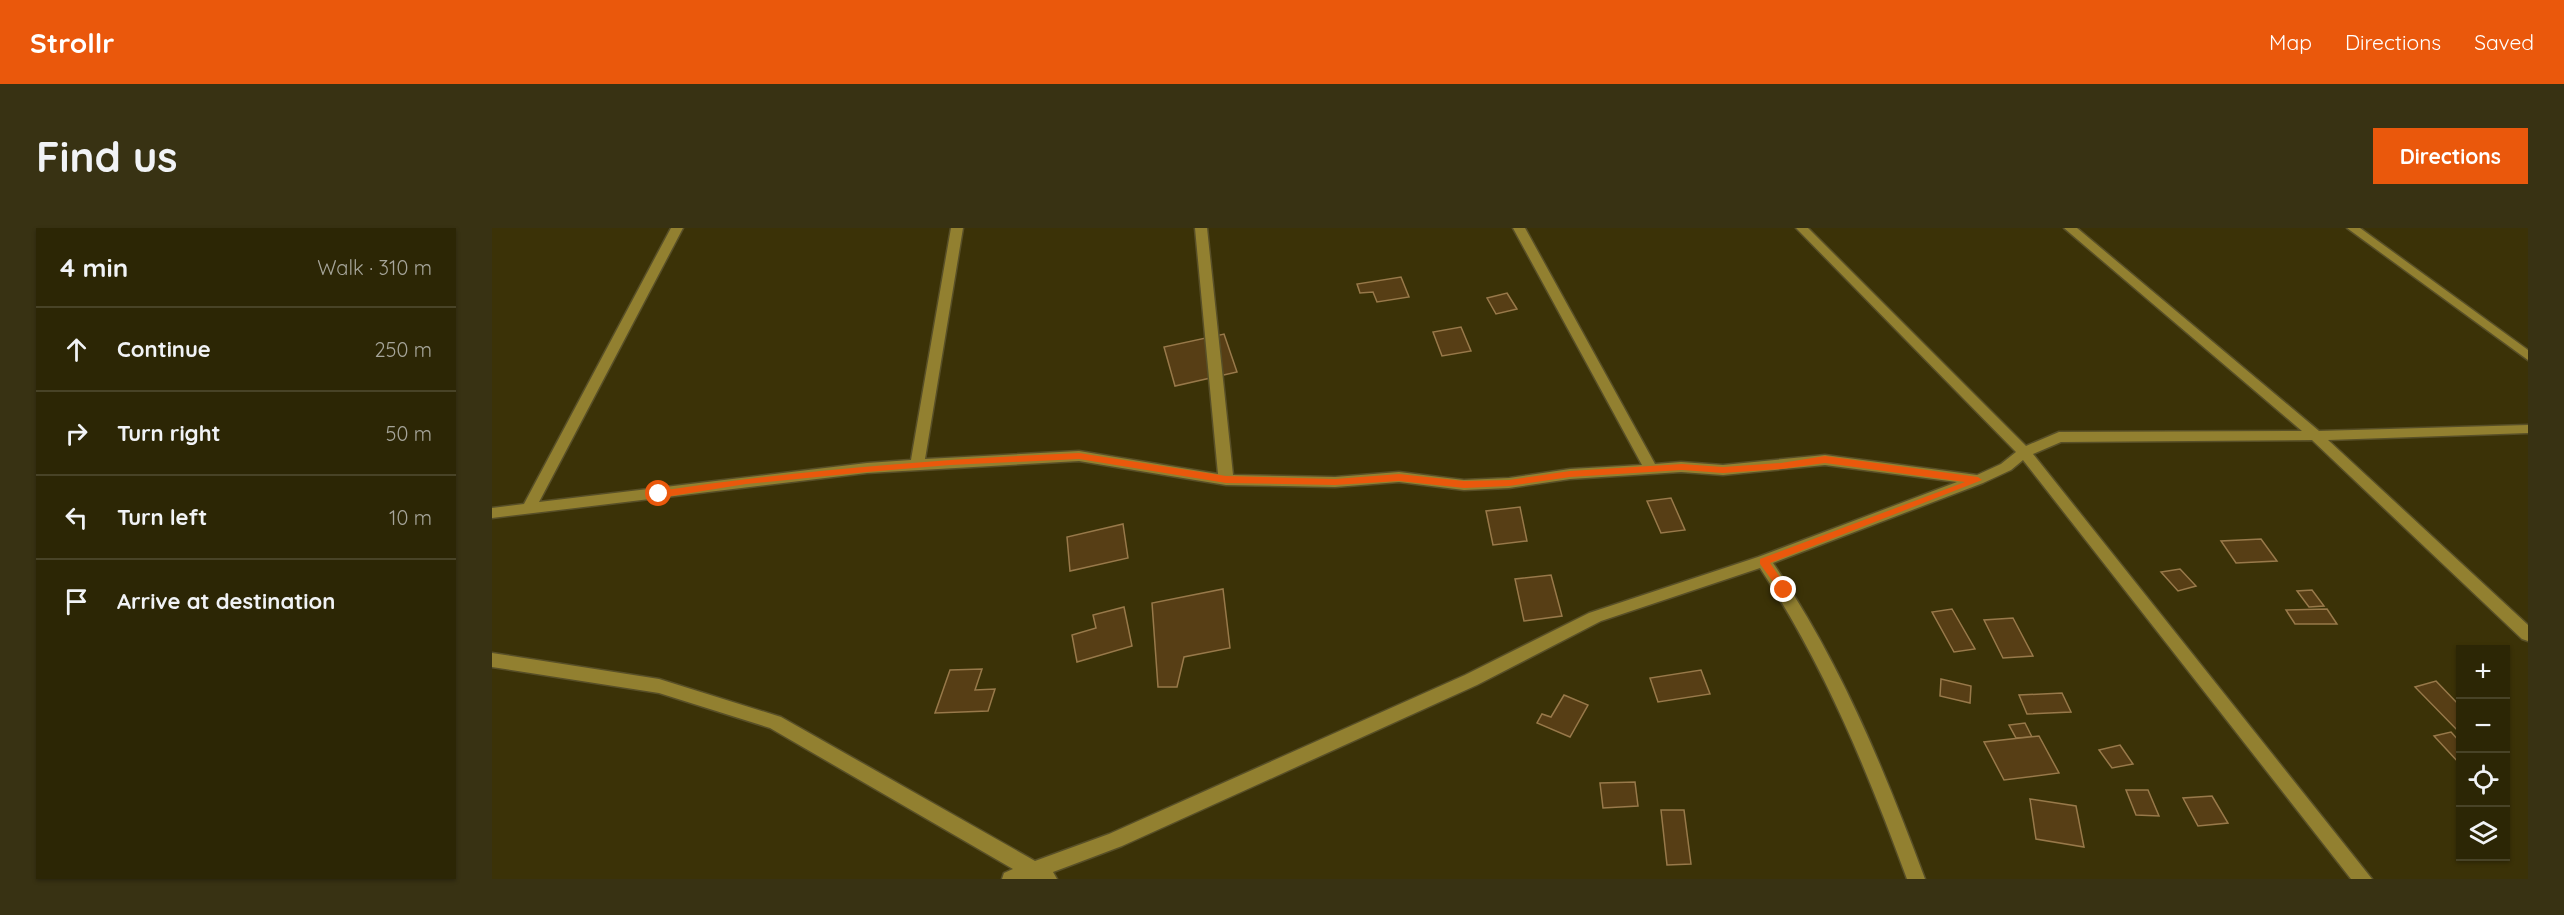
<!DOCTYPE html>
<html lang="en">
<head>
<meta charset="utf-8">
<style>
  body { margin:0; font-family:Quicksand,sans-serif; background:#383213; color:#f1f3f6 }
  .controls { position:absolute; right:18px; bottom:18px; display:grid; overflow:hidden; border-radius:0px; box-shadow:0 2px 4px #0004 }
  .controls button { width:54px; height:54px; display:grid; place-items:center; padding:0; border:0; border-bottom:2px solid #484327; background:#2c2605; color:#f1f3f6; font:30px sans-serif }
  .stop { position:absolute; width:18px; height:18px; margin:-14px; border:4px solid #ea580c; border-radius:50%; background:#fff }
  .stop.end { background:#ea580c; border-color:#fff; box-shadow:0 2px 6px #0008 }
  .list { margin:0; padding:0; list-style:none }
  h2 { display:flex; justify-content:space-between; align-items:center; height:78px; margin:0; padding:0 24px; font-size:26px }
  h2 small { font-size:20px; font-weight:400; color:#a6a59a }
  .list li { display:grid; grid-template-columns:39px 1fr auto; gap:18px; align-items:center; box-sizing:border-box; height:84px; padding:0 24px; border-top:2px solid #484327 }
  .list b { display:block; font-size:22px; white-space:nowrap }
  .list em { font-size:20px; font-style:normal; color:#a6a59a }
  .icon { flex:none; width:33px; height:33px; fill:none; stroke:currentColor; stroke-width:2; stroke-linecap:round; stroke-linejoin:round }
  .map { position:relative; flex:none; width:2036px; height:651px; overflow:hidden; border-radius:0px }
  header { display:flex; align-items:center; gap:36px; box-sizing:border-box; height:84px; padding:0 30px; background:#ea580c; color:#fff }
  header strong { font-size:28px }
  nav { display:flex; gap:33px; margin-inline-start:auto; font-size:21px }
  .intro { display:flex; align-items:center; justify-content:space-between; box-sizing:border-box; height:144px; padding:0 36px }
  h1 { margin:0; font-size:42px }
  .button { padding:15px 27px; border-radius:0px; background:#ea580c; color:#fff; font-size:21px; font-weight:700 }
  main { display:flex; gap:36px; padding:0 36px }
  aside { flex:1; background:#2c2605; border-radius:0px; box-shadow:0 2px 4px #0004 }
  .map>svg:first-child { display:block }
  .building { fill:#573e15; stroke:#98794a; stroke-width:1.5 }
  .lines { fill:none; stroke-linecap:round; stroke-linejoin:round }
  .minor-casing { stroke:#584f27; stroke-width:3 }
  .minor { fill:#928030; fill-rule:evenodd }
  .route { fill:#ea580c }
</style>
</head>
<body>
<header>
<strong>Strollr</strong>
<nav><a>Map</a><a>Directions</a><a>Saved</a></nav>
</header>
<div class="intro"><h1>Find us</h1><a class="button">Directions</a></div>
<main>
<aside>
<h2>4 min<small>Walk · 310 m</small></h2>
<ul class="list">
<li><svg class="icon" aria-label="ahead" viewBox="0 0 24 24"><path d="M12 20V5M6 11l6-6 6 6"/></svg><div><b>Continue</b></div><em>250 m</em></li>
<li><svg class="icon" aria-label="right" viewBox="0 0 24 24"><path d="M7 20v-9h11M14 6l5 5-5 5"/></svg><div><b>Turn right</b></div><em>50 m</em></li>
<li><svg class="icon" aria-label="left" viewBox="0 0 24 24"><path d="M17 20v-9H6M10 6l-5 5 5 5"/></svg><div><b>Turn left</b></div><em>10 m</em></li>
<li><svg class="icon" aria-label="arrive" viewBox="0 0 24 24"><path d="M6 21V4h12l-3 4 3 4H6"/></svg><div><b>Arrive at destination</b></div></li>
</ul>
</aside>
<div class="map">
<svg width="2036" height="651" viewBox="0 0 2036 651">
  <rect width="100%" height="100%" fill="#3b3207"/>
  <g class="building">
    <polygon points="909,49 917,69 885,74 881,64 868,65 865,56"/>
    <polygon points="1015,65 1025,81 1004,86 995,70"/>
    <polygon points="969,99 979,123 950,128 941,104"/>
    <polygon points="732,106 745,144 683,158 672,119"/>
    <polygon points="1179,270 1193,302 1169,305 1155,273"/>
    <polygon points="1028,279 1035,313 1001,317 994,283"/>
    <polygon points="631,296 636,330 578,343 575,309"/>
    <polygon points="1769,311 1785,333 1744,335 1729,313"/>
    <polygon points="1688,341 1704,358 1686,363 1669,344"/>
    <polygon points="1059,347 1070,388 1032,393 1023,351"/>
    <polygon points="731,361 738,420 692,429 685,459 666,459 660,375"/>
    <polygon points="1820,362 1832,378 1817,379 1805,363"/>
    <polygon points="632,379 640,418 585,434 580,407 604,400 601,387"/>
    <polygon points="1460,381 1483,421 1462,424 1440,384"/>
    <polygon points="1835,381 1845,396 1803,396 1794,382"/>
    <polygon points="1521,390 1541,428 1511,430 1492,392"/>
    <polygon points="490,441 483,462 503,461 496,483 443,485 458,442"/>
    <polygon points="1209,442 1218,466 1166,474 1158,450"/>
    <polygon points="1449,451 1479,458 1478,475 1448,468"/>
    <polygon points="1944,453 1968,478 1968,505 1923,459"/>
    <polygon points="1570,465 1579,484 1535,486 1527,467"/>
    <polygon points="1072,467 1096,477 1078,509 1045,495 1050,486 1059,489"/>
    <polygon points="1533,495 1540,509 1524,510 1517,497"/>
    <polygon points="1959,504 1968,514 1968,536 1942,508"/>
    <polygon points="1547,508 1567,545 1512,552 1492,514"/>
    <polygon points="1628,517 1641,536 1620,540 1607,522"/>
    <polygon points="1143,554 1146,578 1111,580 1108,555"/>
    <polygon points="1634,562 1656,562 1667,588 1644,587"/>
    <polygon points="1720,568 1736,595 1706,598 1691,570"/>
    <polygon points="1538,571 1584,578 1592,619 1544,611"/>
    <polygon points="1169,582 1192,582 1199,636 1175,637"/>
  </g>
  <g class="lines">
    <defs>
      <g id="minor">
        <path d="M179,0H191L47,274L375,235L419,232L459,0H471L433,231L587,223L726,246L703,0H715L741,247L843,249L907,244L972,252L1017,250L1078,241L1150,237L1021,0H1033L1163,236L1189,234L1231,237L1333,227L1485,247L1509,236L1524,224L1304,0H1316L1534,218L1567,204L1810,203L1572,0H1585L1827,203L2036,197V205L1836,212L2036,397V413L2030,411L1820,212L1569,214L1541,226L1880,651H1859L1531,232L1519,242L1491,255L1281,335C1348,433 1392,541 1433,651H1415C1375,542 1332,437 1268,340L1109,393L985,457L630,618L561,644L565,651H510L512,645L521,641L278,500L167,465L0,439V425L167,451L289,489L543,633L617,606L973,447L1097,385L1266,329L1465,254L1333,237L1231,247L1189,244L1078,251L1017,260L972,262L907,254L843,259L734,257L587,233L375,245L0,290V280L32,276Z"/>
        <polygon points="1855,0 1868,0 2036,122 2036,132"/>
      </g>
    </defs>
    <use href="#minor" class="minor-casing"/>
    <use href="#minor" class="minor"/>
  </g>
  <path class="route" d="M587,225L734,248L843,251L907,246L972,253L1017,252L1078,243L1190,236L1231,239L1289,235L1333,228L1486,249L1490,252L1278,335L1297,362L1292,366L1289,365L1268,336V331L1473,254L1333,235L1289,241L1231,245L1190,242L1078,249L1017,258L972,260L907,253L843,257L734,255L587,231L458,237L375,244L254,256L167,270L162,266L167,263C306,242 446,231 587,225Z"/>
</svg>
<div class="controls">
<button>+</button>
<button>−</button>
<button><svg class="icon" aria-label="locate" viewBox="0 0 24 24"><circle cx="12" cy="12" r="6"/><path d="M12 2v4M12 18v4M2 12h4M18 12h4"/></svg></button>
<button><svg class="icon" aria-label="layers" viewBox="0 0 24 24"><path d="M12 4l9 5-9 5-9-5zM3 14l9 5 9-5"/></svg></button>
</div>
<div class="stop" style="left:167px;top:266px"></div>
<div class="stop end" style="left:1292px;top:362px"></div>
</div>
</main>
</body>
</html>
